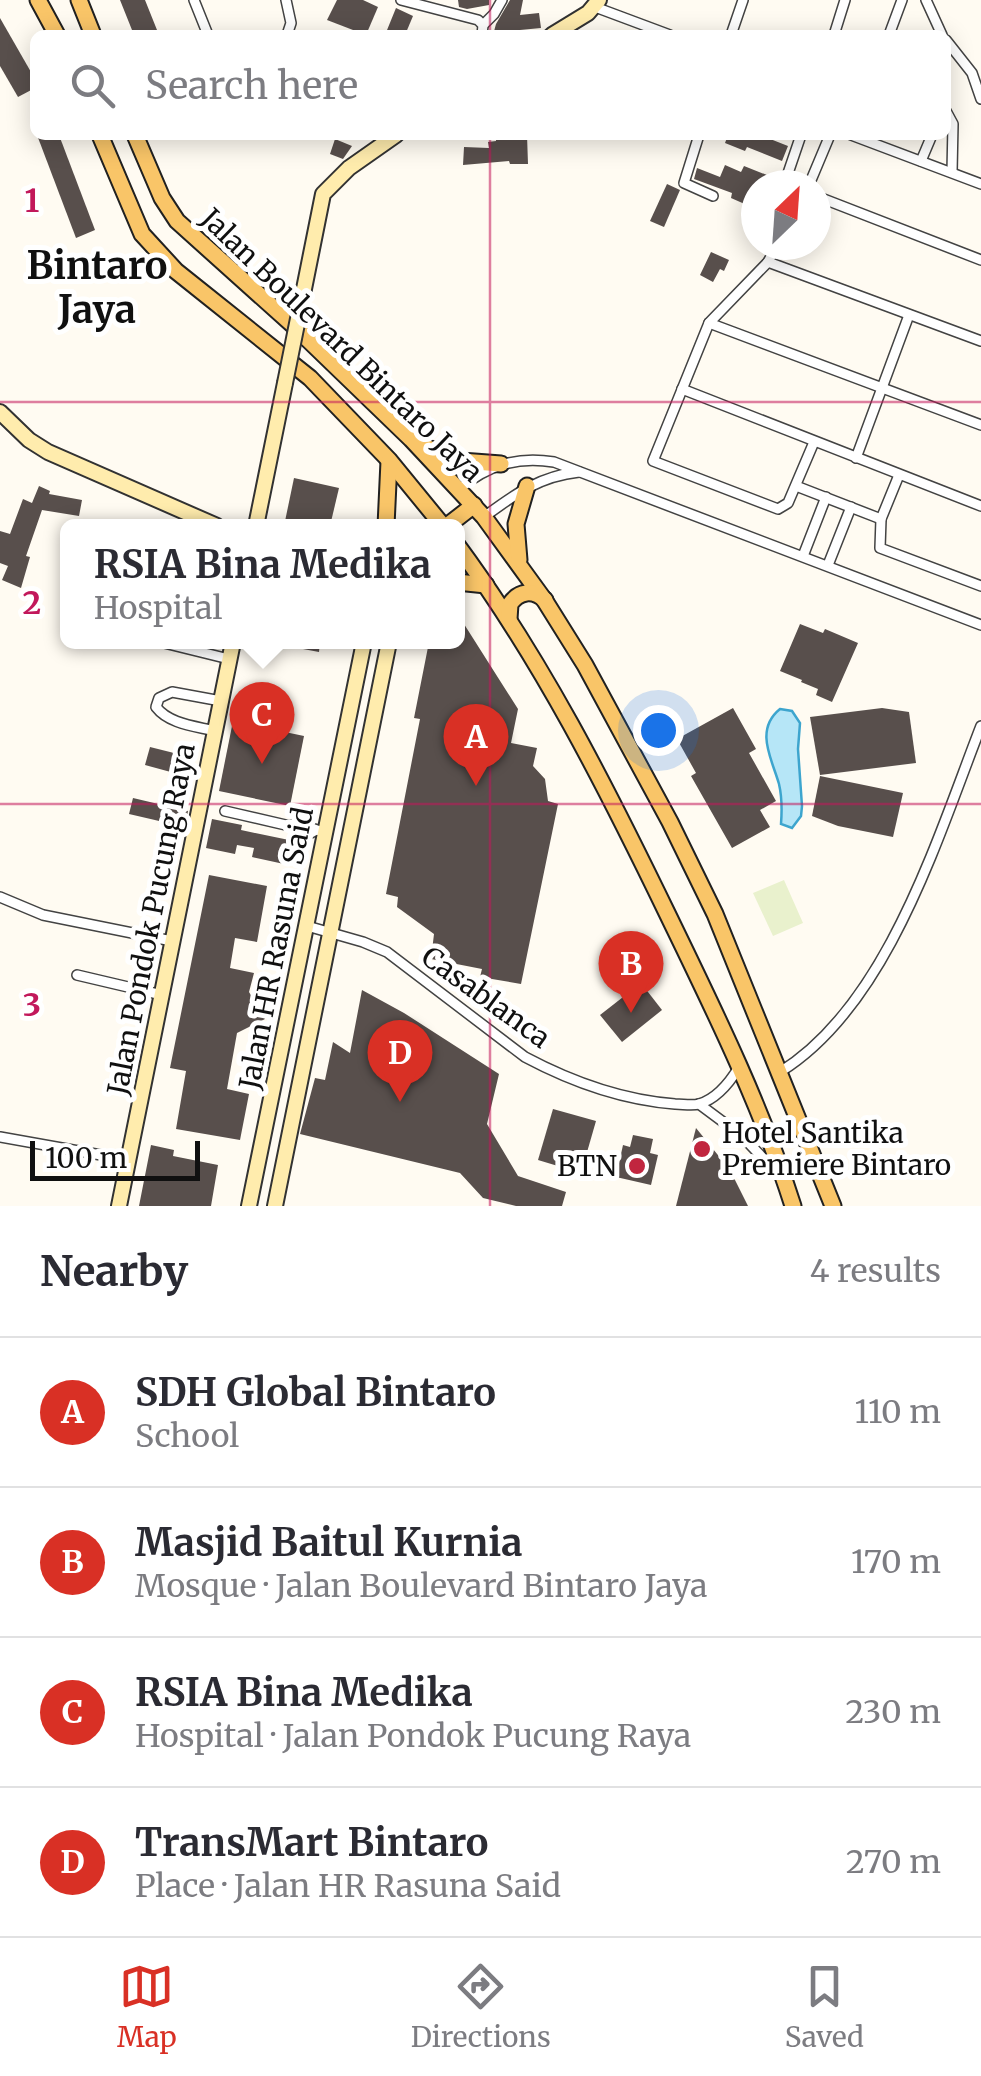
<!DOCTYPE html>
<html lang="en">
<head>
<meta charset="utf-8">
<style>
  body { margin:0; font-family:Merriweather,serif; background:#f7f7f7; color:#2b2b33 }
  .compass { position:absolute; left:741px; top:170px; width:90px; height:90px; border-radius:50%; background:#fff; box-shadow:0 5px 25px #0003; rotate:25deg }
  .scale { position:absolute; left:30px; bottom:25px; width:170px; box-sizing:border-box; padding-left:10px; border:5px solid #101010; border-top:0; font-size:28px; line-height:35px; white-space:nowrap; color:#101010; -webkit-text-stroke:8px #fff; paint-order:stroke }
  .you { position:absolute; left:658px; top:730px; width:35px; height:35px; margin:-25px; border:8px solid #fff; border-radius:50%; background:#1a73e8; box-shadow:0 0 0 15px #1a73e833 }
  .badge { display:grid; place-items:center; width:65px; height:65px; border-radius:50%; background:#d93025; color:#fff; font-size:32px; font-weight:700 }
  .pin { position:absolute; translate:-50% -82px; filter:drop-shadow(0 2px 5px #0008) }
  .pin::after { content:''; position:absolute; top:52px; width:35px; height:30px; background:inherit; clip-path:polygon(0 0,100% 0,50% 100%) }
  .popup { position:absolute; left:60px; top:519px; width:405px; height:130px; box-sizing:border-box; display:grid; place-content:center; border-radius:15px; background:#fff; filter:drop-shadow(0 2px 8px #0005); font-size:32px; white-space:nowrap; color:#7c7c81 }
  .popup b { font-size:38px; color:#2b2b33 }
  .popup::after { content:''; position:absolute; left:50%; top:100%; margin-left:-20px; border:20px solid transparent; border-top-color:#fff }
  .list { margin:0; padding:0; list-style:none }
  h2 { display:flex; justify-content:space-between; align-items:center; height:130px; margin:0; padding:0 40px; font-size:42px }
  h2 small { font-size:32px; font-weight:400; color:#7c7c81 }
  .list li { display:grid; grid-template-columns:65px 1fr auto; gap:30px; align-items:center; box-sizing:border-box; height:150px; padding:0 40px; border-top:2px solid #e1e1e2 }
  .list b { display:block; font-size:38px; white-space:nowrap }
  .list p { margin:0; font-size:32px; white-space:nowrap; color:#7c7c81 }
  .list em { font-size:32px; font-style:normal; color:#7c7c81 }
  .icon { flex:none; width:55px; height:55px; fill:none; stroke:currentColor; stroke-width:2; stroke-linecap:round; stroke-linejoin:round }
  .map { position:relative; flex:none; width:981px; height:1206px; overflow:hidden }
  .search { position:absolute; background:#fff; box-shadow:0 5px 25px #0003; left:30px; right:30px; top:30px; height:110px; display:flex; align-items:center; gap:25px; box-sizing:border-box; padding:0 35px; border-radius:15px; color:#7c7c81; font-size:38px }
  .sheet { height:730px; background:#fff }
  nav { display:flex; justify-content:space-around; align-items:center; box-sizing:border-box; height:140px; border-top:2px solid #e1e1e2; background:#fff; font-size:28px; color:#7c7c81 }
  nav a { display:grid; justify-items:center; gap:5px }
  nav .on { color:#d93025 }
  .map>svg:first-child { display:block }
  .pitch { fill:#e9f1cd }
  .water { fill:#b6e6f7; stroke:#3da5ce; stroke-width:2.5 }
  .building { fill:#584f4c }
  .lines { fill:none; stroke-linecap:round; stroke-linejoin:round }
  .street-casing { stroke:#434343; stroke-width:12 }
  .secondary-casing { stroke:#323232; stroke-width:18 }
  .primary-casing { stroke:#212121; stroke-width:19 }
  .street { stroke:#fff; stroke-width:9 }
  .secondary { stroke:#ffecad; stroke-width:14 }
  .primary { stroke:#f9c568; stroke-width:15 }
  .secondary-bridge-casing { stroke:#323232; stroke-width:18; stroke-linecap:butt }
  .secondary-bridge { stroke:#ffecad; stroke-width:14 }
  .grid { fill:none; stroke:#c2185b; stroke-width:2.5; stroke-opacity:0.55 }
  .poi-dot { fill:#c1263f; stroke:#fff; stroke-width:4 }
  .labels { text-anchor:middle; stroke-width:10; stroke-linejoin:round; paint-order:stroke }
  .street-label { font-size:28px; fill:#101010; stroke:#fff }
  .poi-label { font-size:28px; fill:#101010; stroke:#fff; text-anchor:start }
  .district-label { font-size:38px; font-weight:bold; fill:#101010; stroke:#fff }
  .grid-label { font-size:32px; text-anchor:middle; font-weight:bold; fill:#c2185b; stroke:#fff; stroke-width:10; stroke-linejoin:round; paint-order:stroke }
</style>
</head>
<body>
<div class="map">
<svg width="981" height="1206" viewBox="0 0 981 1206">
  <rect width="100%" height="100%" fill="#fffbf2"/>
  <polygon class="pitch" points="784,880 803,923 773,936 753,893"/>
  <path class="water" d="M780,709L792,711L800,723L798,749L802,806L801,816L792,828L781,824C782,811 782,797 779,784C772,759 754,730 780,709Z"/>
  <g class="building">
    <polygon points="120,0 145,0 159,35 134,35"/>
    <polygon points="337,0 363,0 378,7 366,35 327,20"/>
    <polygon points="458,0 489,0 489,5 467,9 459,7"/>
    <polygon points="510,0 523,0 520,15 539,13 541,28 520,30 520,35 493,35 496,24"/>
    <polygon points="396,8 413,16 405,35 385,35"/>
    <polygon points="0,18 35,79 35,88 18,97 0,66"/>
    <polygon points="37,135 59,135 95,230 76,238"/>
    <polygon points="496,135 527,135 528,164 510,164 509,161 463,165 464,147 489,148 488,142 496,141"/>
    <polygon points="728,135 760,135 788,146 782,161 747,147 745,151 725,143"/>
    <polygon points="335,139 352,146 343,159 330,154"/>
    <polygon points="725,165 741,172 744,166 777,179 776,185 756,185 756,209 731,198 732,193 694,179 697,168 720,177"/>
    <polygon points="667,184 680,190 664,227 650,221"/>
    <polygon points="711,252 729,260 724,271 720,269 713,282 700,275"/>
    <polygon points="294,478 339,488 330,526 284,526"/>
    <polygon points="39,486 50,491 49,494 82,500 79,516 42,510 26,556 30,557 21,588 2,580 8,566 0,563 0,531 10,534 23,499 32,503"/>
    <polygon points="457,613 518,709 511,743 537,748 533,766 545,779 548,801 558,804 521,984 480,977 482,969 431,959 434,934 397,907 398,897 386,894 420,719 414,718 429,642 457,642"/>
    <polygon points="800,624 823,633 825,629 858,643 832,702 816,695 818,689 801,682 802,680 780,671"/>
    <polygon points="287,642 320,642 319,652 287,646"/>
    <polygon points="733,708 756,749 749,753 776,801 760,810 770,827 732,848 691,776 696,773 677,739"/>
    <polygon points="882,708 909,712 916,763 820,775 810,717"/>
    <polygon points="233,721 304,736 290,806 219,791"/>
    <polygon points="150,747 182,755 178,774 145,765"/>
    <polygon points="820,776 903,793 893,837 838,826 812,816"/>
    <polygon points="133,798 188,811 185,827 129,814"/>
    <polygon points="212,819 242,825 241,830 289,840 284,864 252,857 254,848 237,845 235,854 206,848"/>
    <polygon points="209,875 267,886 257,942 235,938 230,968 254,973 249,992 265,1019 237,1033 227,1089 249,1094 240,1140 176,1129 186,1071 170,1068"/>
    <polygon points="641,983 662,1010 622,1042 600,1015"/>
    <polygon points="362,990 404,1013 499,1074 487,1124 518,1176 566,1192 562,1206 516,1206 483,1198 460,1173 300,1134 315,1078 325,1080 333,1042 350,1053"/>
    <polygon points="553,1109 596,1121 581,1173 538,1160"/>
    <polygon points="696,1128 730,1170 748,1206 676,1206"/>
    <polygon points="633,1135 653,1139 650,1153 658,1155 651,1185 616,1177 623,1145 630,1147"/>
    <polygon points="151,1145 174,1150 173,1156 218,1165 211,1206 139,1206"/>
  </g>
  <g class="lines">
    <defs>
      <g id="street">
        <polyline points="194,0 208,35"/>
        <polyline points="286,0 291,23 287,35"/>
        <polyline points="401,0 478,20 483,25 482,35"/>
        <polyline points="926,0 942,35"/>
        <polyline points="595,7 670,35"/>
        <polyline points="483,25 494,14 502,0"/>
        <polyline points="731,35 743,0"/>
        <polyline points="834,35 845,0"/>
        <polyline points="889,35 902,0"/>
        <polyline points="946,40 972,73 981,99"/>
        <polyline points="946,111 953,124 952,172"/>
        <polyline points="699,135 684,183 713,196"/>
        <polyline points="851,135 981,184"/>
        <polyline points="921,161 932,135"/>
        <polyline points="784,185 801,135"/>
        <polyline points="809,185 830,135"/>
        <polyline points="816,196 981,260"/>
        <polyline points="777,245 768,262 709,323 653,461 778,509 788,503 814,442"/>
        <polyline points="768,262 981,341"/>
        <polyline points="709,323 981,425"/>
        <polyline points="682,389 981,506"/>
        <polyline points="856,458 909,315"/>
        <polyline points="899,475 881,519 880,548 981,586"/>
        <polyline points="796,486 881,519"/>
        <path d="M459,489C488,465 517,456 554,462L981,625"/>
        <path d="M484,517C515,494 540,476 579,472"/>
        <polyline points="803,556 826,497"/>
        <polyline points="828,565 851,507"/>
        <polyline points="160,642 229,659"/>
        <path d="M215,731C195,726 169,724 156,707L159,698L172,692L221,701"/>
        <polyline points="225,811 290,826 309,834 316,830"/>
        <polyline points="290,826 297,823 320,831"/>
        <polyline points="0,897 43,915 172,941"/>
        <path d="M307,926L363,942L387,952L525,1057C572,1082 622,1100 675,1104C683,1104 692,1106 699,1104C716,1099 730,1082 739,1067"/>
        <polyline points="77,975 162,995"/>
        <path d="M780,1072C887,1006 937,839 981,726"/>
        <polyline points="699,1104 742,1136 780,1176"/>
        <polyline points="0,1137 129,1160"/>
      </g>
      <g id="secondary">
        <polyline points="552,35 588,13 599,0"/>
        <polyline points="304,289 323,194 349,168 396,135"/>
        <polyline points="0,412 29,440 48,452 217,526"/>
        <polyline points="256,526 285,383"/>
        <polyline points="119,1206 233,642"/>
        <polyline points="249,1206 364,642"/>
        <polyline points="275,1206 389,642"/>
      </g>
      <g id="primary">
        <polyline points="38,0 57,35"/>
        <polyline points="79,0 93,35"/>
        <polyline points="100,135 142,234 176,271 310,378 389,460 443,526"/>
        <polyline points="135,135 162,198 177,221 294,326 411,439 484,517 545,601 585,665 670,822 715,914 833,1206"/>
        <polyline points="423,446 461,461 501,464"/>
        <polyline points="386,526 389,461"/>
        <polyline points="447,526 474,505"/>
        <path d="M457,545C542,660 605,785 667,913C713,1008 761,1105 793,1206"/>
        <polyline points="519,560 516,524 527,486"/>
        <polyline points="457,582 486,585"/>
        <path d="M509,619L510,604C519,591 533,589 545,600"/>
      </g>
    </defs>
    <use href="#street" class="street-casing"/>
    <use href="#secondary" class="secondary-casing"/>
    <use href="#primary" class="primary-casing"/>
    <use href="#street" class="street"/>
    <use href="#secondary" class="secondary"/>
    <use href="#primary" class="primary"/>
    <defs>
      <polyline id="secondary-bridge" points="285,383 304,289"/>
    </defs>
    <use href="#secondary-bridge" class="secondary-bridge-casing"/>
    <use href="#secondary-bridge" class="secondary-bridge"/>
  </g>
  <path class="grid" d="M490,0V35M490,135V1206M0,402H981M0,804H981"/>
  <g class="poi-dot">
    <circle cx="702" cy="1149" r="10"/>
    <circle cx="637" cy="1166" r="10"/>
  </g>
  <g class="labels">
    <g class="street-label">
      <text transform="translate(342 345) rotate(44)" y="10">Jalan Boulevard Bintaro Jaya</text>
      <text transform="translate(151 919) rotate(-79)" y="10">Jalan Pondok Pucung Raya</text>
      <text transform="translate(276 948) rotate(-79)" y="10">Jalan HR Rasuna Said</text>
      <text transform="translate(486 997) rotate(36)" y="10">Casablanca</text>
    </g>
    <g class="poi-label">
      <text x="722" y="1143">Hotel Santika<tspan x="722" dy="32">Premiere Bintaro</tspan></text>
      <text x="617" y="1176" text-anchor="end">BTN</text>
    </g>
    <g class="district-label">
      <text x="97" y="279">Bintaro<tspan x="97" dy="44">Jaya</tspan></text>
    </g>
  </g>
  <g class="grid-label">
    <text x="32" y="212">1</text>
    <text x="32" y="614">2</text>
    <text x="32" y="1016">3</text>
  </g>
</svg>
<svg class="compass" viewBox="-18 -18 36 36"><path d="M0-13l5 13h-10z" fill="#e53935"/><path d="M0 13l5-13h-10z" fill="#7c7c81"/></svg>
<div class="scale">100 m</div>
<div class="you"></div>
<div class="pin badge" style="left:476px;top:786px">A</div>
<div class="pin badge" style="left:631px;top:1013px">B</div>
<div class="pin badge" style="left:262px;top:764px">C</div>
<div class="popup"><b>RSIA Bina Medika</b>Hospital</div>
<div class="pin badge" style="left:400px;top:1102px">D</div>
<div class="search"><svg class="icon" aria-label="search" viewBox="0 0 24 24"><circle cx="10" cy="10" r="6"/><path d="M15 15l6 6"/></svg>Search here</div>
</div>
<section class="sheet">
<h2>Nearby<small>4 results</small></h2>
<ul class="list">
<li><span class="badge">A</span><div><b>SDH Global Bintaro</b><p>School</p></div><em>110 m</em></li>
<li><span class="badge">B</span><div><b>Masjid Baitul Kurnia</b><p>Mosque · Jalan Boulevard Bintaro Jaya</p></div><em>170 m</em></li>
<li><span class="badge">C</span><div><b>RSIA Bina Medika</b><p>Hospital · Jalan Pondok Pucung Raya</p></div><em>230 m</em></li>
<li><span class="badge">D</span><div><b>TransMart Bintaro</b><p>Place · Jalan HR Rasuna Said</p></div><em>270 m</em></li>
</ul>
</section>
<nav>
<a class="on"><svg class="icon" aria-label="map" viewBox="0 0 24 24"><path d="M3 6l6-2 6 2 6-2v14l-6 2-6-2-6 2zM9 4v14M15 6v14"/></svg>Map</a>
<a><svg class="icon" aria-label="directions" viewBox="0 0 24 24"><path d="M12 3l9 9-9 9-9-9zM9 14v-3h6M13 9l2 2-2 2"/></svg>Directions</a>
<a><svg class="icon" aria-label="saved" viewBox="0 0 24 24"><path d="M7 4h10v16l-5-4-5 4z"/></svg>Saved</a>
</nav>
</body>
</html>
